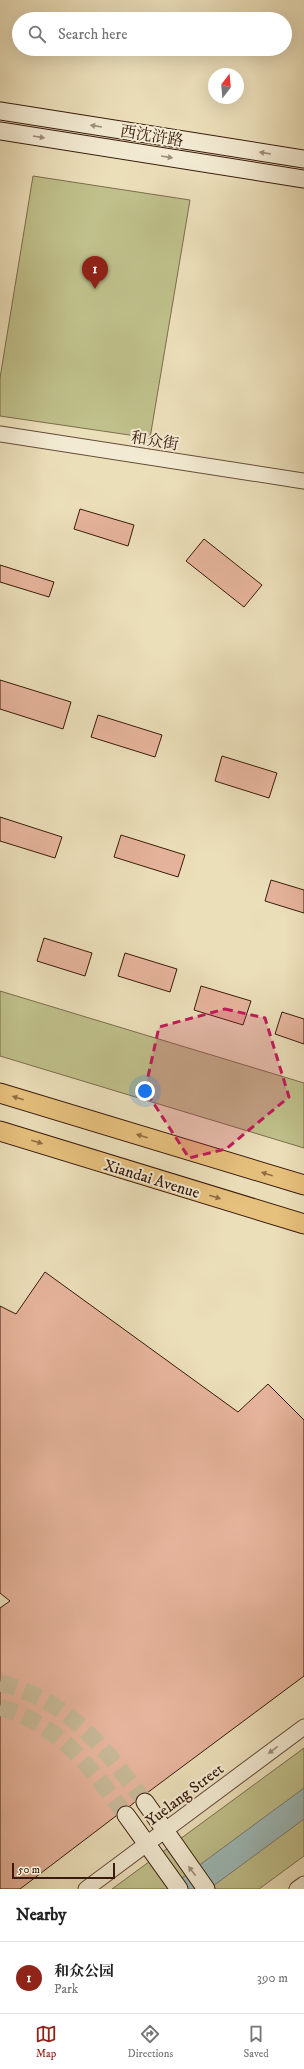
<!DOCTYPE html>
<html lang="en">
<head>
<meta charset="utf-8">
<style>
  body { margin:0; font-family:"IM FELL DW Pica","Noto Serif SC",serif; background:#f6f6f6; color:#222 }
  .compass { position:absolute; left:208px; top:68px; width:36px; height:36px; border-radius:50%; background:#fff; box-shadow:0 4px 16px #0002; rotate:16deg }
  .scale { position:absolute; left:12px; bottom:10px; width:103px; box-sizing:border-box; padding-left:4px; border:2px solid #391a0c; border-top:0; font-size:11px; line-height:14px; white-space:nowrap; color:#391a0c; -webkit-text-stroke:3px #f2ead2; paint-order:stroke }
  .you { position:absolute; left:145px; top:1091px; width:14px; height:14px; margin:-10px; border:3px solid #fff; border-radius:50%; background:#1a73e8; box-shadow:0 0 0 6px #1a73e833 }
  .badge { display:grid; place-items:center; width:26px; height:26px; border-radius:50%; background:#8f2418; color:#fff; font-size:13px; font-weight:700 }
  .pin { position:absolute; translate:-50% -33px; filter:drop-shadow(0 1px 2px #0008) }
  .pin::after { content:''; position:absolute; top:21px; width:14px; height:12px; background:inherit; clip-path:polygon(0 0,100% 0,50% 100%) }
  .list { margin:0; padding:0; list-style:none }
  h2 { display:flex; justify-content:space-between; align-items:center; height:52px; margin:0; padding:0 16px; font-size:17px }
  h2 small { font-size:13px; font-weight:400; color:#767676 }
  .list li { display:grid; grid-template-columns:26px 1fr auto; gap:12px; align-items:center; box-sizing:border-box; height:72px; padding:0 16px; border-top:1px solid #e0e0e0 }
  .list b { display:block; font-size:15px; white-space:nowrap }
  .list p { margin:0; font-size:13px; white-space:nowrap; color:#767676 }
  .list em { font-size:13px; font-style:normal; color:#767676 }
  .icon { flex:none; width:22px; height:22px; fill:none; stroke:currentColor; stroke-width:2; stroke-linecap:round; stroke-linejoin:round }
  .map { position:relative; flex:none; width:304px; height:1889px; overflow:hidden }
  .search { position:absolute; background:#fff; box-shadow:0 4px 16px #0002; left:12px; right:12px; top:12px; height:44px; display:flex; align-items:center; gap:10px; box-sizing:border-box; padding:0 14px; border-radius:22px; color:#767676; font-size:15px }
  .sheet { height:124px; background:#fff }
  nav { display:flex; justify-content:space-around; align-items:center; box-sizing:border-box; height:56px; border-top:1px solid #e0e0e0; background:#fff; font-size:11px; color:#767676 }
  nav a { display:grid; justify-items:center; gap:2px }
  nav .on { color:#8f2418 }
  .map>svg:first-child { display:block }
  .green { fill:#bfc08b; stroke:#7c6d4c }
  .water { fill:#9cbab9; stroke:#747a74 }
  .building { fill:#e6b49c; stroke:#391a0c }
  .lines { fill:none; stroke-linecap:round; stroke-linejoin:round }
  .secondary-tunnel { stroke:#c7b897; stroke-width:17; stroke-dasharray:17 8; stroke-linecap:butt }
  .tertiary-casing { stroke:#664b38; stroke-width:17 }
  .secondary-casing { stroke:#391a0c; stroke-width:19 }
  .primary-casing { stroke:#391a0c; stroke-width:21 }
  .tertiary { stroke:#f2ead2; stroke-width:15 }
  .secondary { stroke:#f2ead2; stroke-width:17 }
  .primary { stroke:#e6c07d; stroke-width:19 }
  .oneway { fill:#9f8c79 }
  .oneway2 { fill:#906d44 }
  .marked { fill:#c2185b; fill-opacity:0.2; stroke:#c2185b; stroke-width:3; stroke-dasharray:8 5; stroke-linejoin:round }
  .labels { text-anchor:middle; stroke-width:4; stroke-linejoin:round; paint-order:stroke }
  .street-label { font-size:16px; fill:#391a0c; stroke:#f2ead2 }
</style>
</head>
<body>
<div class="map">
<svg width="304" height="1889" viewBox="0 0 304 1889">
  <rect width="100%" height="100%" fill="#ebdfba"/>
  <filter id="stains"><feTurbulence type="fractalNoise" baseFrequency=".005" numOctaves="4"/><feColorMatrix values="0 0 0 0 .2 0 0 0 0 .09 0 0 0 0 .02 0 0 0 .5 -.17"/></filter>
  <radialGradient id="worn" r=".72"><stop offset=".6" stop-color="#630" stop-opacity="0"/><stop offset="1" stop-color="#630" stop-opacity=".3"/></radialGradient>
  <g class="green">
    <polygon points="33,176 190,200 150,438 0,416 0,378"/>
    <polygon points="0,991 304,1083 304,1148 0,1056"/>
    <polygon points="304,1748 304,1856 259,1889 112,1889"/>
  </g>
  <polygon class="water" points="304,1788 304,1819 209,1889 167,1889"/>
  <g class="building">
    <polygon points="80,509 134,525 128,546 74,529"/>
    <polygon points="204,539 262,585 244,607 186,561"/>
    <polygon points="0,565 54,582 49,597 0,582"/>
    <polygon points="0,680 71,702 63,729 0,709"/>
    <polygon points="98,715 162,735 155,757 91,737"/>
    <polygon points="222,756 277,773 269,798 215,781"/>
    <polygon points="0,817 62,837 55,858 0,841"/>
    <polygon points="121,835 185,855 178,877 114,857"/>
    <polygon points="271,880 304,890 304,913 265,901"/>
    <polygon points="44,938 92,953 85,976 37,961"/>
    <polygon points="125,953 177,969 170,992 118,976"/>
    <polygon points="201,986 251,1001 243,1025 194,1010"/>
    <polygon points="282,1012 304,1019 304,1044 275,1034"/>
    <polygon points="45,1272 238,1412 268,1384 304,1420 304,1676 147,1793 139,1794 135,1802 130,1806 120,1807 116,1816 20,1889 0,1889 0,1608 10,1601 0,1593 0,1306 16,1314"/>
  </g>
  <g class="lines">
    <g class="secondary-tunnel">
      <path d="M0,1683C70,1700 104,1748 145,1802"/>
      <path d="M0,1707C63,1727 88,1765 126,1815"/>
    </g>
    <defs>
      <g id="tertiary">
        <polyline points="0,434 304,481"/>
        <polyline points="86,1889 304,1727"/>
        <polyline points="297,1889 304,1884"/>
      </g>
      <g id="secondary">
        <polyline points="0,111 304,159"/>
        <polyline points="0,131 304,179"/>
        <polyline points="145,1802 206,1889"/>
        <polyline points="126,1815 179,1889"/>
      </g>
      <g id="primary">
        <polyline points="0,1093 304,1185"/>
        <polyline points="0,1131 304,1224"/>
      </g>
    </defs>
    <use href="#tertiary" class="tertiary-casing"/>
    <use href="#secondary" class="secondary-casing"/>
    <use href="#primary" class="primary-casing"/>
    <use href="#tertiary" class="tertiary"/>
    <use href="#secondary" class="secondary"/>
    <use href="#primary" class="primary"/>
  </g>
  <defs><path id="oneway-solid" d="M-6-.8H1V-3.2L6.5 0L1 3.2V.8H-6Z"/></defs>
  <g class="oneway">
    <use href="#oneway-solid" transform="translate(96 126) rotate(-171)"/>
    <use href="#oneway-solid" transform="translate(39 137) rotate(9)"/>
    <use href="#oneway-solid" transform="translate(265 153) rotate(-171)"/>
    <use href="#oneway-solid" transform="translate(167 157) rotate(9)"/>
    <use href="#oneway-solid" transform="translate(273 1750) rotate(143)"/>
    <use href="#oneway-solid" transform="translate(192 1871) rotate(-127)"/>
  </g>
  <g class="oneway2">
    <use href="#oneway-solid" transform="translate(18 1098) rotate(-163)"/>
    <use href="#oneway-solid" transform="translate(142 1136) rotate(-163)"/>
    <use href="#oneway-solid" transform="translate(37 1142) rotate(17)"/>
    <use href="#oneway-solid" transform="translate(267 1174) rotate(-163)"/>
    <use href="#oneway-solid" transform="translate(215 1197) rotate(17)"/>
  </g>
  <path class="marked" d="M225,1009L265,1018L289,1097L226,1149L189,1158L145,1090L159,1027Z"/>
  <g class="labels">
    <g class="street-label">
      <text transform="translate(152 135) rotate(9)" y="6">西沈浒路</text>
      <text transform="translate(155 440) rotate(9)" y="6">和众街</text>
      <text transform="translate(152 1178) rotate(17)" y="6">Xiandai Avenue</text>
      <text transform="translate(184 1794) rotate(-37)" y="6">Yuelang Street</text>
    </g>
  </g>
  <rect width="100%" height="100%" filter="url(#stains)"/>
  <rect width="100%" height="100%" fill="url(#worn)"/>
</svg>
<svg class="compass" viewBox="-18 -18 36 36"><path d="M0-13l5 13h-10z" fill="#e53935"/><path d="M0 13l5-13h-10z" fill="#767676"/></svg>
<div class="scale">50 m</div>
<div class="you"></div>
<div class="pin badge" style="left:95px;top:289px">1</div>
<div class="search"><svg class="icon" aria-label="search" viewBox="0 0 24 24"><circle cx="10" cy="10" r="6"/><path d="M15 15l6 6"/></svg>Search here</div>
</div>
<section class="sheet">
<h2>Nearby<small></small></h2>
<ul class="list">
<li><span class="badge">1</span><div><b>和众公园</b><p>Park</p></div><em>390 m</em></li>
</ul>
</section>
<nav>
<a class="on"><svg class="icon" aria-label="map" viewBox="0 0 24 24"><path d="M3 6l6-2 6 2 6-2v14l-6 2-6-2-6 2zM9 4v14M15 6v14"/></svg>Map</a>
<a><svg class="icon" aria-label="directions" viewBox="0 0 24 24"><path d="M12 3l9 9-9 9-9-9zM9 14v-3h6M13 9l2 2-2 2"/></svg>Directions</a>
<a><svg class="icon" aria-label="saved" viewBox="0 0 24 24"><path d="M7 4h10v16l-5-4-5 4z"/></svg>Saved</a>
</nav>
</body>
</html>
